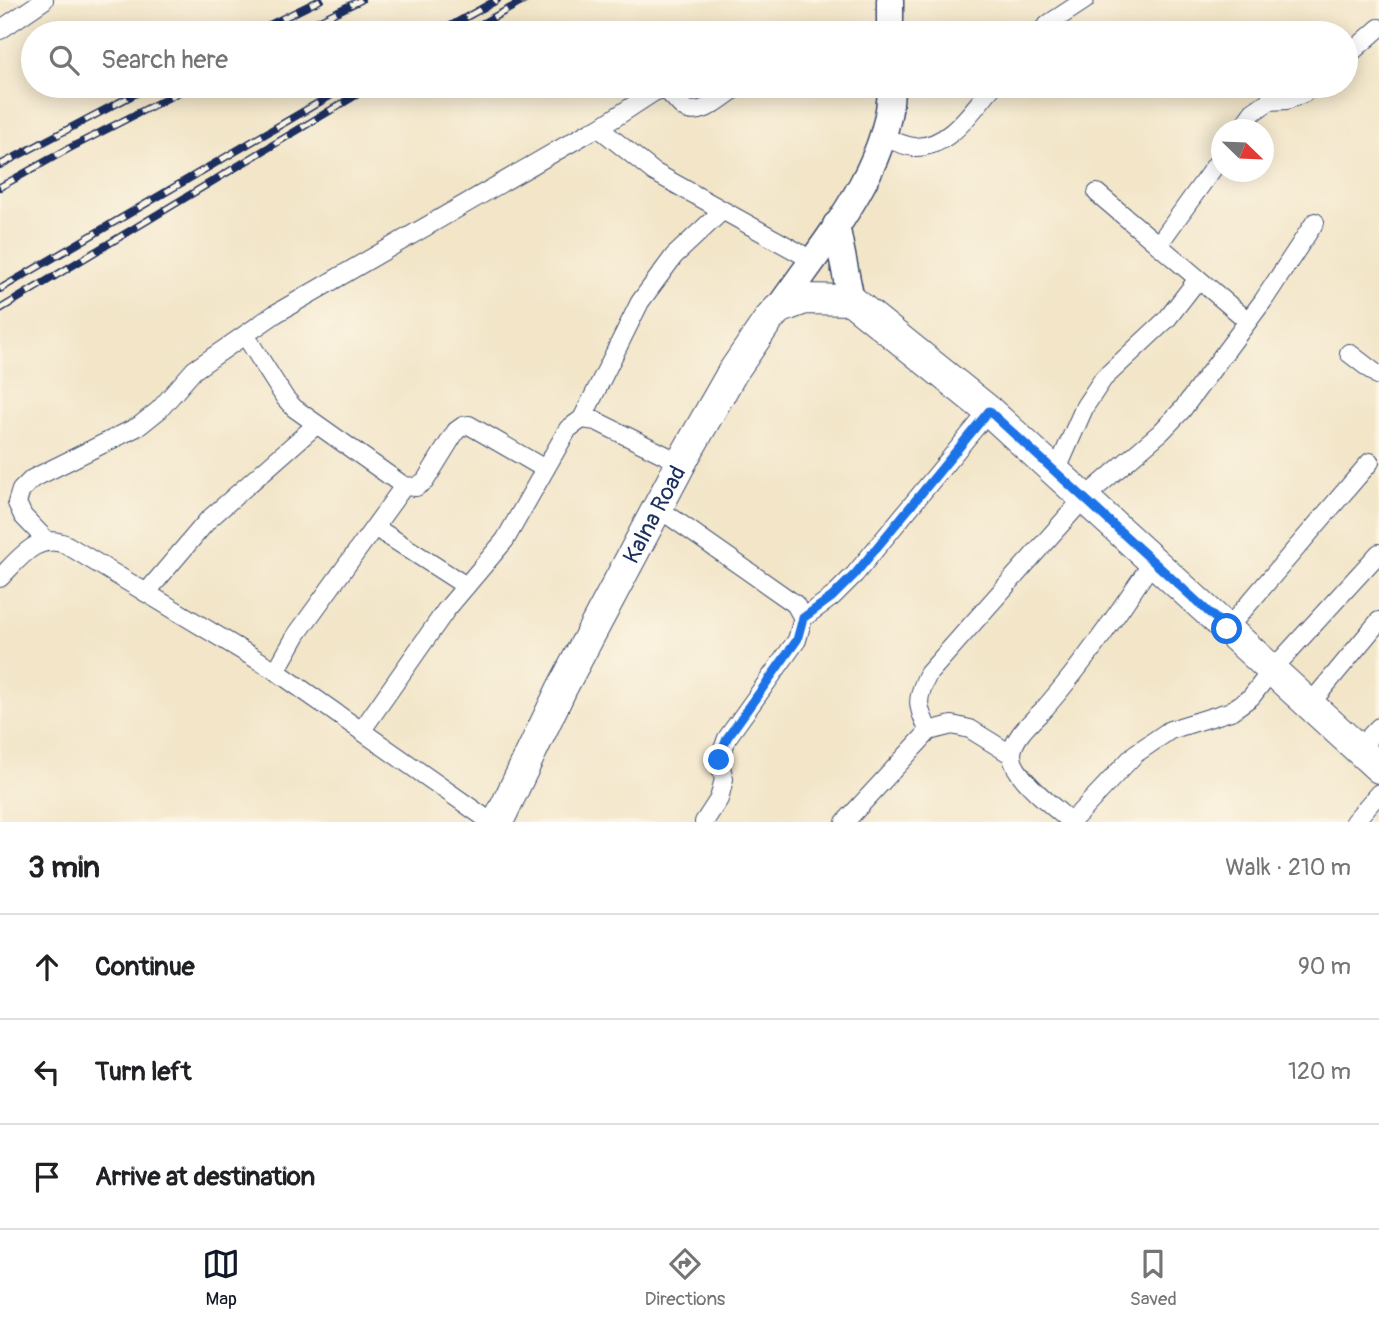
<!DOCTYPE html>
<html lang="en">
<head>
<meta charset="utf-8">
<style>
  body { margin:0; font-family:Pangolin,sans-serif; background:#f6f6f6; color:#202124 }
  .compass { position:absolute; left:1211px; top:119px; width:63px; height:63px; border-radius:50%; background:#fff; box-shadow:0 4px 18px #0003; rotate:113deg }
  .stop { position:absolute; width:21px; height:21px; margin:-16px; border:5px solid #1a73e8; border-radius:50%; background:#fff }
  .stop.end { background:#1a73e8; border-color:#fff; box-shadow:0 2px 7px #0008 }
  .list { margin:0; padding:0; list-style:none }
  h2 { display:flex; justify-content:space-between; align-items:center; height:91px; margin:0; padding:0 28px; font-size:30px }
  h2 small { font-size:23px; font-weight:400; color:#757577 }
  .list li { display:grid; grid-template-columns:46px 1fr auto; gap:21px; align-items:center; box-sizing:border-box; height:105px; padding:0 28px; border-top:2px solid #e0e0e0 }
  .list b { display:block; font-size:26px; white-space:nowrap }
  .list em { font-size:23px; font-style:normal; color:#757577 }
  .icon { flex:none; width:38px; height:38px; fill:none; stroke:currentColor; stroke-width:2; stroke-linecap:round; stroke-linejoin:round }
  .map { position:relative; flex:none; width:1379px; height:822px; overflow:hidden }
  .search { position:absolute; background:#fff; box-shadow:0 4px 18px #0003; left:21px; right:21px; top:21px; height:77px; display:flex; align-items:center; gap:18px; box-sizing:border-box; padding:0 24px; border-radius:38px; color:#757577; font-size:26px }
  .sheet { height:406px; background:#fff }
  nav { display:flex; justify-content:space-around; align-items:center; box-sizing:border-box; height:98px; border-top:2px solid #e0e0e0; background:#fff; font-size:19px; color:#757577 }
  nav a { display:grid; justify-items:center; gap:4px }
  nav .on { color:#111827 }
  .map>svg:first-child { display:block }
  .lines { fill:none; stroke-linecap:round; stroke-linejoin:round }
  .street-casing { stroke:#3b4a6e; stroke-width:20 }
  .secondary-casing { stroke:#3b4a6e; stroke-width:29 }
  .primary-casing { stroke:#3b4a6e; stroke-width:32 }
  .street { stroke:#fff; stroke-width:18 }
  .secondary { stroke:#fff; stroke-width:26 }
  .primary { stroke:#fff; stroke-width:30 }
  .rail-casing { stroke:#1b2f5e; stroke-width:8 }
  .rail { stroke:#fcf5e5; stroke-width:5; stroke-dasharray:16; stroke-linecap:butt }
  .route { stroke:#1a73e8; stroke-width:9 }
  .labels { text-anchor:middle; stroke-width:7; stroke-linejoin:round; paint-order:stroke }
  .street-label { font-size:23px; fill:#1b2f5e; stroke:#fcf5e5 }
</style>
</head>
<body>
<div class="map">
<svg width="1379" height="822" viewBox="0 0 1379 822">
  <rect width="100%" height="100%" fill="#fcf5e5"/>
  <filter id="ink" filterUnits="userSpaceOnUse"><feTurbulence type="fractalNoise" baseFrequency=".0143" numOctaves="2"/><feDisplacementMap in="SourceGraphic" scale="14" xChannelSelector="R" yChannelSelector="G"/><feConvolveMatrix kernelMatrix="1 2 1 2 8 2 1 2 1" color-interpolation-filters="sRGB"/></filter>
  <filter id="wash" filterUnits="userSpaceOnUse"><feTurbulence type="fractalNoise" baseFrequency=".00686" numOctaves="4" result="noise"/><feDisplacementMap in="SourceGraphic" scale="28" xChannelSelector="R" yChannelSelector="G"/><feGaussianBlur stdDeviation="1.57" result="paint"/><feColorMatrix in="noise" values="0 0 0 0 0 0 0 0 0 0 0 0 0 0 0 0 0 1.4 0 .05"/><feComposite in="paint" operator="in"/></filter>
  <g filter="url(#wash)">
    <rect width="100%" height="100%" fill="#f2e5c8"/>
  </g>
  <g filter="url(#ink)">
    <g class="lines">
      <defs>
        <g id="street">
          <polyline points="0,30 44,0"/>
          <polyline points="1039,33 1050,23 1085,0"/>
          <polyline points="1346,57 1379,28"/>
          <path d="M599,128L654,92L663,89C673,94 676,102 684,108C701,119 725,95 739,86"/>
          <polyline points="1240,130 1253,112 1269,101 1287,100 1304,93 1312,86"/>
          <path d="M883,137C892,140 904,146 914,147C950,148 972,110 993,86"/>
          <polyline points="1097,193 1248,321"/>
          <polyline points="1158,245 1222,156"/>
          <polyline points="245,335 285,398 294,408 404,486 416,487 425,481 456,431 463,426 469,425 545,469"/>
          <polyline points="1349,353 1379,376"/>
          <polyline points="582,419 640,302 674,256 722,211"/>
          <polyline points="1056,472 1085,406 1103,379 1167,319 1198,279"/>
          <polyline points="658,508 795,604 803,618 797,640 727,738 719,760 724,779 719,799 704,822"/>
          <polyline points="376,528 466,586"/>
          <polyline points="48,542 23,516 17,503 21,490 32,479 139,426 159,410 194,370 275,314 591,131 599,128 654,172 812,260"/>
          <path d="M0,578C18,560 38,531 67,545L276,671L491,822"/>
          <polyline points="146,593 208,520 316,425"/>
          <polyline points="803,618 832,597 855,574 989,411"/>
          <polyline points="1227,629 1370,462"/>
          <polyline points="276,671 297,634 404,486"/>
          <polyline points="1310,704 1379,621"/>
          <polyline points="362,730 446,610 505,540 568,429 582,419 596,421 681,463"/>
          <path d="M929,731C916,706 916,699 928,674L1084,498L1161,432L1182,410L1263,301L1315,222"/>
          <polyline points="1358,749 1379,727"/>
          <polyline points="845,822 929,731 952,725 970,729 1012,755"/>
          <polyline points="1071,822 1135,754 1170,730 1231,711 1251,697 1272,670 1379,553"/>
          <path d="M1071,822C1055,808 1012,776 1012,755C1012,737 1034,720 1045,708C1085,662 1119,612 1153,561"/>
          <polyline points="1354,822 1379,793"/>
        </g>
        <g id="secondary">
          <polyline points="890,0 890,33"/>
          <polyline points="836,225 851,300"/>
          <path d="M778,309C822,245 891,167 891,86"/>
        </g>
        <g id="primary">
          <path id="s1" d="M498,822L562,688L687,452L732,373L769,319L778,309L805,299L851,300L989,411L1379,768"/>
        </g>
      </defs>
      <use href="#street" class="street-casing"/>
      <use href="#secondary" class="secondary-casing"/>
      <use href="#primary" class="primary-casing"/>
      <use href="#street" class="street"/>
      <use href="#secondary" class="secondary"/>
      <use href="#primary" class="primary"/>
      <defs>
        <g id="rail">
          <polyline points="253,33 320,0"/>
          <polyline points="293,33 361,0"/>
          <polyline points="438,33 497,0"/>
          <polyline points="465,33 525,0"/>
          <polyline points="0,165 150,86"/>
          <polyline points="0,187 68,149 191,86"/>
          <polyline points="0,289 347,86"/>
          <polyline points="0,309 371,86"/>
        </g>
      </defs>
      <use href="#rail" class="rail-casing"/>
      <use href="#rail" class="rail"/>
    </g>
  </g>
  <g class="lines" filter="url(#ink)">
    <polyline class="route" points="719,760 727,738 797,640 803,618 832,597 855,574 989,411 1227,629"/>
  </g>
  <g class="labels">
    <g class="street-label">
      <text dy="8" stroke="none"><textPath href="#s1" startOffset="345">Kalna Road</textPath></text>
    </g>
  </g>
</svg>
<svg class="compass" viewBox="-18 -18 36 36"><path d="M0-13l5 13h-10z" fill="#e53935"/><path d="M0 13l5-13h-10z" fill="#757577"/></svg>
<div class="stop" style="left:1227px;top:629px"></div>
<div class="stop end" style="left:719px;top:760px"></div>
<div class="search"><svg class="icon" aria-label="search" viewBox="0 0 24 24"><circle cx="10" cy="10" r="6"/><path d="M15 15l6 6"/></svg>Search here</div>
</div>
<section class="sheet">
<h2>3 min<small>Walk · 210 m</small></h2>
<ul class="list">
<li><svg class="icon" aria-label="ahead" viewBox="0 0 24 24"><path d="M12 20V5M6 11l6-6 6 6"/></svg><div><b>Continue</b></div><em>90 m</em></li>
<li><svg class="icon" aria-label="left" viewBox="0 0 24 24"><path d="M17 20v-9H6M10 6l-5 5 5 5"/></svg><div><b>Turn left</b></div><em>120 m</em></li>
<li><svg class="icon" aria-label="arrive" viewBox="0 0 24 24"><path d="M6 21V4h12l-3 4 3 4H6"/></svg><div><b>Arrive at destination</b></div></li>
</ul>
</section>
<nav>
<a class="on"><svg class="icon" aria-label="map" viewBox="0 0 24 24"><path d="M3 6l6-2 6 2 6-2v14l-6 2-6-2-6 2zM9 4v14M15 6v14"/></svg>Map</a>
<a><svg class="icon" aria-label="directions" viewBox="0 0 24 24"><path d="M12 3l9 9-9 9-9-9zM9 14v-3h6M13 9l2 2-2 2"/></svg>Directions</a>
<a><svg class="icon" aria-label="saved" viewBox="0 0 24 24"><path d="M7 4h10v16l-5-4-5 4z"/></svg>Saved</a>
</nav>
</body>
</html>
